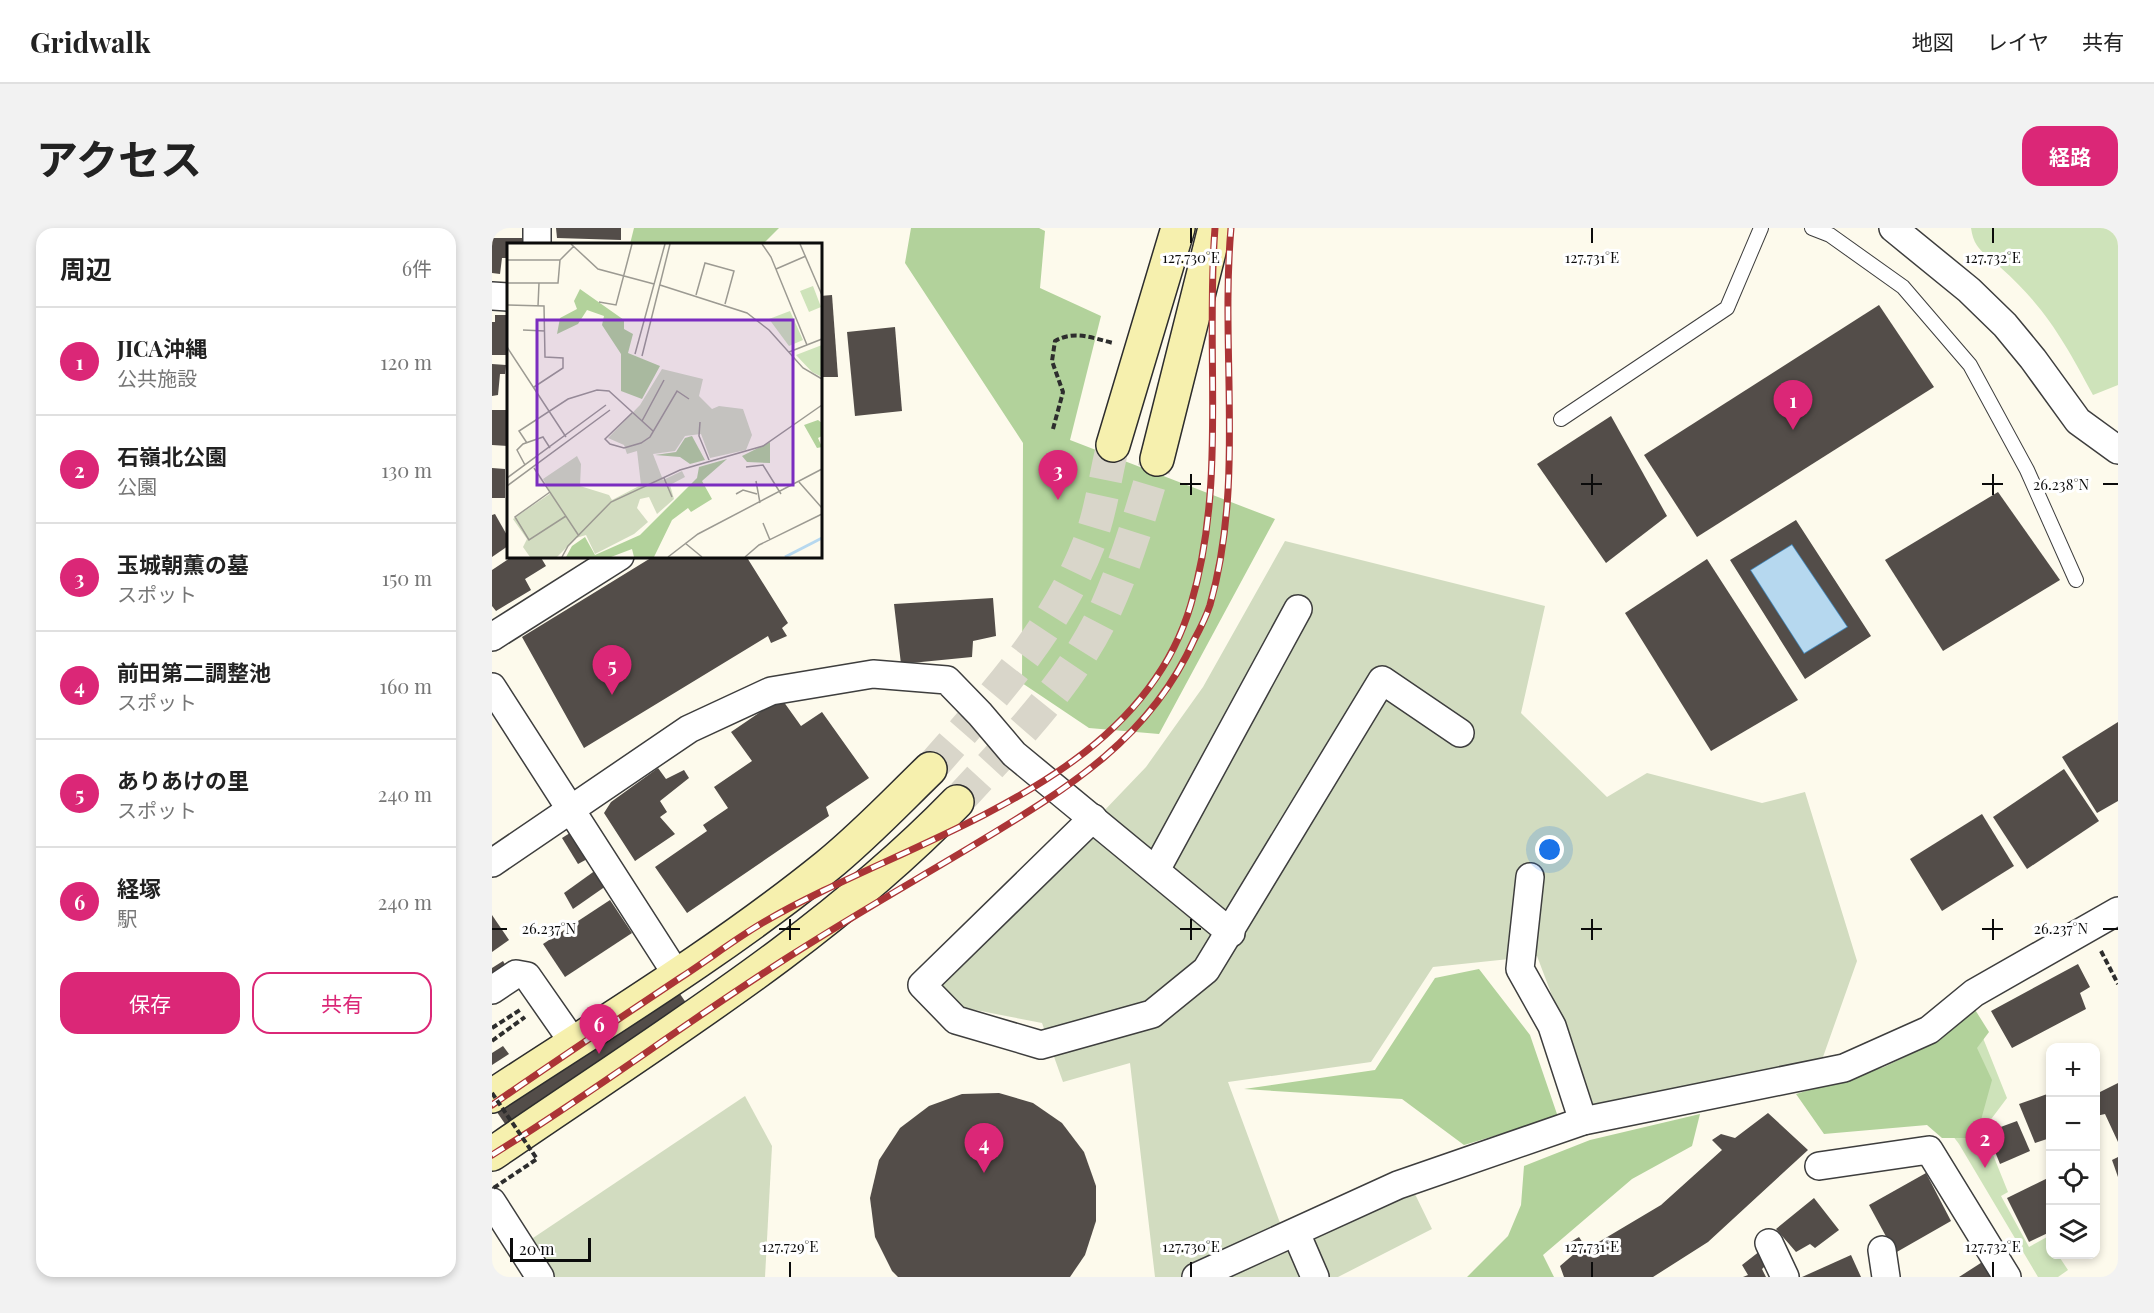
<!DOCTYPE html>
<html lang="ja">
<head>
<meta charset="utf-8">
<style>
  body { margin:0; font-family:"Playfair Display","Noto Sans JP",serif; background:#f2f2f2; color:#222 }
  .controls { position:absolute; right:18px; bottom:18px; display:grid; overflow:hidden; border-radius:12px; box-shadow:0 3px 9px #0003 }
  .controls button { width:54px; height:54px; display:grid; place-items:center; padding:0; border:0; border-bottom:2px solid #e0e0e0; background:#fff; color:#222; font:30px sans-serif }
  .scale { position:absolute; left:18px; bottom:15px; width:81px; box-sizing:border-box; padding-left:6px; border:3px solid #0b0b0b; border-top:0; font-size:16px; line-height:21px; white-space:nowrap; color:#0b0b0b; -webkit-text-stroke:4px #fff; paint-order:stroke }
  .you { position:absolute; left:1058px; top:622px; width:21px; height:21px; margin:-15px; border:4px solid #fff; border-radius:50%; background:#1a73e8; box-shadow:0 0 0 9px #1a73e833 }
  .badge { display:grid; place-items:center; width:39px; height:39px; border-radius:50%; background:#db2777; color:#fff; font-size:20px; font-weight:700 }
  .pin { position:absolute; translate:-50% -50px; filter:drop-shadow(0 2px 3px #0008) }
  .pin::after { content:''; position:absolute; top:32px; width:21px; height:18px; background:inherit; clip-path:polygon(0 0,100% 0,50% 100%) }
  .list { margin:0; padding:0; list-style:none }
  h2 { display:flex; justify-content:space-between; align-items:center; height:78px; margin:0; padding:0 24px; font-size:26px }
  h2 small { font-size:20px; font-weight:400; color:#767676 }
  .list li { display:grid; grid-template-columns:39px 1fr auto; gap:18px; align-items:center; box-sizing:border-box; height:108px; padding:0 24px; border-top:2px solid #e0e0e0 }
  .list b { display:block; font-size:22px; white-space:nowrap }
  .list p { margin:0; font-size:20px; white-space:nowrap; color:#767676 }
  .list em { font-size:20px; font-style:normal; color:#767676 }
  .actions { display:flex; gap:12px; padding:18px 24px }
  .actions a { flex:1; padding:14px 0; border:2px solid #db2777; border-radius:18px; text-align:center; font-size:21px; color:#db2777 }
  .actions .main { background:#db2777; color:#fff }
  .icon { flex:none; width:33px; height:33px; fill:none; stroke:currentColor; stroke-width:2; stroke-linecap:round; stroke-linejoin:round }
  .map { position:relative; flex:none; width:1626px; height:1049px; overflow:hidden; border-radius:18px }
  header { display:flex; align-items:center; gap:36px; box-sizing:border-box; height:84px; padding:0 30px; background:#fff; border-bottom:2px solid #e0e0e0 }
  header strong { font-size:28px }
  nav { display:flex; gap:33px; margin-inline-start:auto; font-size:21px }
  .intro { display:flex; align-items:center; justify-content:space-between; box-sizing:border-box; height:144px; padding:0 36px }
  h1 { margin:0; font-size:42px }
  .button { padding:15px 27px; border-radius:18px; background:#db2777; color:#fff; font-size:21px; font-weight:700 }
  main { display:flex; gap:36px; padding:0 36px }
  aside { flex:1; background:#fff; border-radius:18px; box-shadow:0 3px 9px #0003 }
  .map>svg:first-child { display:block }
  .green { fill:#cee3ba }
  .forest { fill:#b2d29b }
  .cemetery { fill:#d2dcc0 }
  .water { fill:#b6d8ef; stroke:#458abd; stroke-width:1.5 }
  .building { fill:#534d49; fill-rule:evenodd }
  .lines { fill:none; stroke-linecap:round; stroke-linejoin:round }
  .secondary-tunnel { stroke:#d9d6ca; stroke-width:33; stroke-dasharray:33 16; stroke-linecap:butt }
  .lane-casing { stroke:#3e3e3e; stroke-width:16 }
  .street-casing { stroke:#3e3e3e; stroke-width:30 }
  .secondary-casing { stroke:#2d2d2d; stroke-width:36 }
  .path { stroke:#2d2d2d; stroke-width:4; stroke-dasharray:6 3; stroke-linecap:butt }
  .lane { stroke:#fff; stroke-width:14 }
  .street { stroke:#fff; stroke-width:27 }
  .secondary { stroke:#f6f0ae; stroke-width:33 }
  .rail-casing { stroke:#ab3436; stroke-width:7 }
  .rail { stroke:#fff; stroke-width:4.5; stroke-dasharray:14; stroke-linecap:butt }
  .path-bridge { stroke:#2d2d2d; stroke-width:4; stroke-dasharray:6 3; stroke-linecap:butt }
  .ticks { fill:none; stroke:#0b0b0b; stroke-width:2 }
  .inset-river { fill:none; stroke:#b6d8ef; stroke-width:3 }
  .inset-road { fill:none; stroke:#9c9a92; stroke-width:1.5 }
  .view { fill:#7b2cbf; fill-opacity:0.15; stroke:#7b2cbf; stroke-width:3 }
  .inset-edge { fill:none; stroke:#0b0b0b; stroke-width:3 }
  .ticks-label { font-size:15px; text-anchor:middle; fill:#0b0b0b; stroke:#fff; stroke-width:6; stroke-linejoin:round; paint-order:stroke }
</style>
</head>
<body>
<header>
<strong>Gridwalk</strong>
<nav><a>地図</a><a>レイヤ</a><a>共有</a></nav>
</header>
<div class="intro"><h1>アクセス</h1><a class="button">経路</a></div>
<main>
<aside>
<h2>周辺<small>6件</small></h2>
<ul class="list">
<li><span class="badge">1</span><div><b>JICA沖縄</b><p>公共施設</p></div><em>120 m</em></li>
<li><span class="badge">2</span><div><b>石嶺北公園</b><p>公園</p></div><em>130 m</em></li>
<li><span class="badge">3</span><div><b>玉城朝薫の墓</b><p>スポット</p></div><em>150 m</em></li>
<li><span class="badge">4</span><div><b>前田第二調整池</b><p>スポット</p></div><em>160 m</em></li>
<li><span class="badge">5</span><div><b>ありあけの里</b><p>スポット</p></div><em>240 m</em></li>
<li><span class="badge">6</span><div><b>経塚</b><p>駅</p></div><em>240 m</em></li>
</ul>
<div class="actions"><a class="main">保存</a><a>共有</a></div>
</aside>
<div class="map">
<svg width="1626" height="1049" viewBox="0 0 1626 1049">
  <rect width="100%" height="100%" fill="#fdfaec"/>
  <g class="green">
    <path d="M1479,0H1626V157L1601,167C1573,115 1554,80 1508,39C1493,25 1482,22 1479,0Z"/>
    <polygon points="1481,785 1515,870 1491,902 1516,964 1509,968 1537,1019 1555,1009 1558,1015 1558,1026 1566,1027 1576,1042 1566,1049 1546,1049 1467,916 1448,891"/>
  </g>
  <g class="forest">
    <polygon points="142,0 287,0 271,16 138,16"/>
    <polygon points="419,0 547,0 553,3 548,60 609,88 578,212 783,291 667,506 597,500 530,455 531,215 413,35"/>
    <polygon points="987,741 1038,807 1066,889 972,917 910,871 752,861 883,842 943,750"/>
    <polygon points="1482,780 1497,804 1485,820 1500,852 1484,910 1450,910 1435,897 1332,906 1304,866 1392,839 1448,812"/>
    <polygon points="1208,886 1200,918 1140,951 1051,1027 1062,1049 975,1049 1016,1008 1029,977 1032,938 1098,912"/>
  </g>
  <g class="cemetery">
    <polygon points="793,313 1053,378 1029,485 1115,569 1155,545 1270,575 1313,564 1365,733 1331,829 1249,851 1101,876 1045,728 941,739 879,834 736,854 798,1022 921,962 940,1001 846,1049 663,1049 638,835 571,854 550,795 458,777 449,753 654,539 711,459"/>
    <polygon points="253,868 280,918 273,1049 58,1049 35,1014"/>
  </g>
  <polygon class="water" points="1300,316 1356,399 1312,426 1258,342"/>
  <g class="building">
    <polygon points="64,0 129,0 129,12 65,10"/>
    <polygon points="0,10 31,10 31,16 16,16 16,30 10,30 8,46 0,45"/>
    <polygon points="340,67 346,149 328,149 328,68"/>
    <polygon points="1387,77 1442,159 1205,309 1152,227"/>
    <polygon points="3,87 16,87 16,127 0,127 0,94 3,94"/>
    <polygon points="403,99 410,183 363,188 355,104"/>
    <polygon points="0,136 14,137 13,146 8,146 6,167 0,168"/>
    <polygon points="0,182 16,182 16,218 0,217"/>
    <polygon points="1119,188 1175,288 1114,335 1045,236"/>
    <polygon points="0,240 13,241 13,270 0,270"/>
    <polygon points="1506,264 1568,352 1451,423 1393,332"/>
    <polygon points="3,286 16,309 16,318 0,329 0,287"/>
    <path d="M1304,292L1379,408L1313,451L1238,332ZM1300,316L1356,399L1312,426L1258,342Z"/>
    <polygon points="21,328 48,328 54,338 33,351 39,362 4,383 0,378 0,342"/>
    <polygon points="162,328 254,328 296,395 290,400 295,408 279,415 276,408 92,520 30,409"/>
    <polygon points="1215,331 1306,472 1219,523 1133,385"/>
    <polygon points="501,370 504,408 481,413 480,429 409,436 402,376"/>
    <polygon points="289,470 309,498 330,484 377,550 334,579 337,588 195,685 163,639 215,603 211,597 236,580 222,559 260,533 239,504"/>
    <polygon points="1626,494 1626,573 1605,585 1570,529"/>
    <polygon points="166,540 174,551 192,542 197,550 168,573 175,584 168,589 183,606 143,633 112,585 119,574"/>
    <polygon points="1572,541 1607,593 1535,641 1501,589"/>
    <polygon points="1490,586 1522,638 1450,683 1418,631"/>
    <polygon points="81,603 99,629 86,636 70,610"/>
    <polygon points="104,642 114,658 81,681 72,665"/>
    <polygon points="118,672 140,705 73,749 51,716"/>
    <polygon points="0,687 17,712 0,724"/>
    <polygon points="11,733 15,740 0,750 0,740"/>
    <polygon points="1586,736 1598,759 1588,765 1594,781 1520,820 1499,783"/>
    <polygon points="172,743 213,802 32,923 0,877"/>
    <polygon points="11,818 17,826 0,837 0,825"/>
    <polygon points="1626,855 1626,914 1613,886 1604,888 1604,866"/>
    <polygon points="507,865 541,875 570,895 592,924 604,958 604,993 593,1027 578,1049 406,1049 400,1043 383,1009 378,970 387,932 408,900 437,878 470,866"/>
    <polygon points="1558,865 1558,910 1543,915 1527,876"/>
    <polygon points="1276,885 1316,922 1216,1014 1161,1049 1072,1049 1068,1038 1082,1026 1077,1015 1087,1009 1095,1021 1169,977 1230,922 1220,912 1229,906 1243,910"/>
    <polygon points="1525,893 1538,923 1508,936 1495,904"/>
    <polygon points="1626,929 1626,949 1620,932"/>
    <polygon points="1434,945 1459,993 1403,1025 1377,977"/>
    <polygon points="1558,949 1558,1004 1537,1014 1515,970"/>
    <polygon points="1322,970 1347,1002 1323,1020 1318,1016 1304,1024 1284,1001"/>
    <polygon points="1268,1023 1276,1035 1270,1041 1274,1049 1251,1049 1256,1047 1250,1037"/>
    <polygon points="1359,1027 1369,1049 1310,1049"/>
    <polygon points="1495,1031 1506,1049 1467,1049"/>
  </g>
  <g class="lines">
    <g class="secondary-tunnel">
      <path d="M438,541C500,470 563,403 597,315C609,284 613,249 621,217"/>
      <path d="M465,574C520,514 581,454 615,378C636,331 650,280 665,231"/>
    </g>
    <defs>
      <g id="lane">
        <polyline points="1320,0 1338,7 1411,59 1478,137 1535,242 1584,352"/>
        <polyline points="1069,191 1235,80 1269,0"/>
      </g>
      <g id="street">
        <polyline points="45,0 45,16"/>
        <polyline points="1401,0 1477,62 1513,97 1541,131 1586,193 1626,222"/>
        <polyline points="0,68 16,69"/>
        <polyline points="0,409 128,328"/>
        <polyline points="0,459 185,747"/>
        <polyline points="601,590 430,757 464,792 549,817 660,786 714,742 890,452 968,505"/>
        <polyline points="0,635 197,501 279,463 381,446 455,452 488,486 522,526 739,705"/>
        <polyline points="664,642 806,381"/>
        <polyline points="1038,649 1028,741 1060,798 1091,893"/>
        <polyline points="0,762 24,746 35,748 81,814"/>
        <polyline points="1327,938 1437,922 1515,1049"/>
        <polyline points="0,974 48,1049"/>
        <polyline points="804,1005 823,1049"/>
        <polyline points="1277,1015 1293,1049"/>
        <polyline points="1390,1022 1394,1049"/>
        <polyline points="704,1049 906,957 1091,893 1352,840 1437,802 1482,765 1626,683"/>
      </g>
      <g id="secondary">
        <polyline points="621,217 686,0"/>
        <polyline points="665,231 723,0"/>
        <path d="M0,868C113,794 230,723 335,638C372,608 405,573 438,541"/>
        <path d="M0,926C159,816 329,714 465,574"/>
      </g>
    </defs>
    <use href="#lane" class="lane-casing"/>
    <use href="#street" class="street-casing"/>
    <use href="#secondary" class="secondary-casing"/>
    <g class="path">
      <path d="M561,201L571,164L560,133L563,113C583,102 600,110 621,115"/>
      <polyline points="1609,723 1626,756"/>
      <polyline points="0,800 28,782"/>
      <polyline points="0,813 33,789"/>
    </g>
    <use href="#lane" class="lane"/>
    <use href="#street" class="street"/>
    <use href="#secondary" class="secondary"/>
    <defs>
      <g id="rail">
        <path d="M0,877C62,834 125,792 188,750C216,732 243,711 272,694C417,609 646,559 699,376C735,254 713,125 723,0"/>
        <path d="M0,927C102,864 197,792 298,728C357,690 417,656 477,620C569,564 656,515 702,412C708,401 714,389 718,377C753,254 728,125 739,0"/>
      </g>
    </defs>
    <use href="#rail" class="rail-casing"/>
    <use href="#rail" class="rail"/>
    <polyline class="path-bridge" points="0,865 45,931 0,961"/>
  </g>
  <path class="ticks" d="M699,0V15M1100,0V15M1501,0V15M699,246V267M1100,246V267M1501,246V267M688,256H709M1089,256H1110M1490,256H1511M1611,256H1626M298,691V712M699,691V712M1100,691V712M1501,691V712M0,701H15M287,701H308M688,701H709M1089,701H1110M1490,701H1511M1611,701H1626M298,1034V1049M699,1034V1049M1100,1034V1049M1501,1034V1049"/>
  <g transform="translate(15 15)">
    <rect width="315" height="315" fill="#fdfaec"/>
    <path d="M306,43L314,64L302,69L293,48ZM283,68L296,97L282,103L262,76ZM315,102V134L305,129L289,112Z" fill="#cee3ba"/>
    <path d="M73,46L117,77V86L126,91L121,110L153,123L135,156L114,148V111L95,82L97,73L80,67L71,81L50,91L53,75L70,66L67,58ZM311,177L315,180V193L311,195L315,204L310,205L297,182ZM185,193L198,217L183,221L173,214L148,212L169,209L178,195ZM263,199V220L240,219L235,213ZM220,216L195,238L205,256L184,269L181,265L165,277L147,314H127L125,306L104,314H59L65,303L78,294L88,312L133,292L190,235L192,224Z" fill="#b2d29b"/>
    <path d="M155,126L196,136L192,153L205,166L212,163L236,166L245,192L239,207L203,215L194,191L178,193L168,208L146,211L156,237L175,228L178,234L163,242L167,256L150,271L142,254L133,256L130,265L141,279L127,291L88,311L79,292L69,295L50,314H23L16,304L20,296L6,276L44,250L36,236L70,213L74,221L73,243L102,252L105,257L134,242L130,208L120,211L117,202L101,195L133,162Z" fill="#d2dcc0"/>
    <path class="inset-river" d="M278,314L315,295"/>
    <path class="inset-road" d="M64,1L91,26L147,41M255,1L264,14L300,102M293,1L315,52M0,17H53M269,26L299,13M0,40H51L53,17L67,3M153,42L240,70L262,87L296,125L315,136M189,52L198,20L227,28L218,61M92,59L109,62L125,1M0,62L37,63L38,114L56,115V125L27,144M31,63L32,40M16,87L38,88M0,104L59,194M282,109L315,96M128,111L158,1M135,113L163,1M125,170L98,196L103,201L117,205L134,200L143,194L170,148L182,156M135,178L157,137M193,179L192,193L202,217M20,200L12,188L61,156L90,147L102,148L146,188M18,222L10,207L16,201L36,194L43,205M239,224L256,222L274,251M27,225L72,293M0,235L99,162M157,235L165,254M249,238L253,260M292,239L315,265M0,243L103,167M43,249L8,274L22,297L59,273M229,251L236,247L250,251M256,280L263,297M178,300L195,314M55,314L61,303L104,259L173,227L256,203L315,162M161,314L191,291L315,226M238,314L252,302L315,271"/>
    <path class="view" d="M30,77H286V242H30Z"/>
    <rect width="315" height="315" class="inset-edge"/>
  </g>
  <g class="ticks-label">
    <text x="699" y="35">127.730°E</text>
    <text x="1100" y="35">127.731°E</text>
    <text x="1501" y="35">127.732°E</text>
    <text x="1569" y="262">26.238°N</text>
    <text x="57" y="706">26.237°N</text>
    <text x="1569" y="706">26.237°N</text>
    <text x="298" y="1024">127.729°E</text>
    <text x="699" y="1024">127.730°E</text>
    <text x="1100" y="1024">127.731°E</text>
    <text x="1501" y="1024">127.732°E</text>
  </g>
</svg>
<div class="controls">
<button>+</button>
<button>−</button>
<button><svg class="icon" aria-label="locate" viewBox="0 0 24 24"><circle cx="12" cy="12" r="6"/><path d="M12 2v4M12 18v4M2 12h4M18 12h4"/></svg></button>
<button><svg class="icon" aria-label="layers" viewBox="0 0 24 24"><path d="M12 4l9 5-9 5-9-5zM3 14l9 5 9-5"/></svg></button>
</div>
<div class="scale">20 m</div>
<div class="you"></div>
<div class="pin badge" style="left:1301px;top:202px">1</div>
<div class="pin badge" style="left:1493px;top:940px">2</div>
<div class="pin badge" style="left:566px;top:272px">3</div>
<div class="pin badge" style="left:492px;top:945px">4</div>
<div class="pin badge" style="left:120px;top:467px">5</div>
<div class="pin badge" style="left:107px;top:826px">6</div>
</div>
</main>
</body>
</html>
